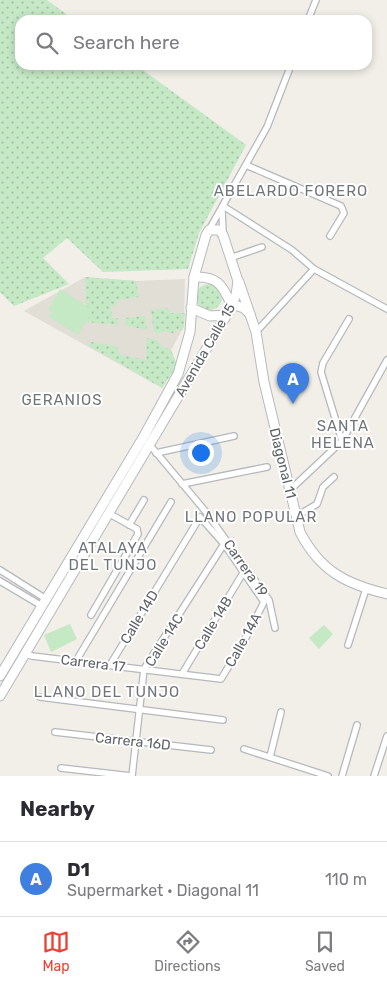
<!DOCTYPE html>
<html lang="en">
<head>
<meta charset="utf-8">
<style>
  body { margin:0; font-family:Rubik,sans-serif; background:#f7f7f7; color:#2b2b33 }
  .you { position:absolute; left:200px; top:452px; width:18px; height:18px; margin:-12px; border:4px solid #fff; border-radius:50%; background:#1a73e8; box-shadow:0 0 0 8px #1a73e833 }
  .badge { display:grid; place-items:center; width:32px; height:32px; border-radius:50%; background:#ea4335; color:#fff; font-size:16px; font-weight:700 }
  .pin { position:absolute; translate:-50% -41px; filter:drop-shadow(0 1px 2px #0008) }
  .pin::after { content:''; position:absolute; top:26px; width:18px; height:15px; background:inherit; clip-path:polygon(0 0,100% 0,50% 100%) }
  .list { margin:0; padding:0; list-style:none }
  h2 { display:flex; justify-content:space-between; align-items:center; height:65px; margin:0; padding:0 20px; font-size:21px }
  h2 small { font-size:16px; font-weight:400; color:#7c7c81 }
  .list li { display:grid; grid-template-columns:32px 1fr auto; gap:15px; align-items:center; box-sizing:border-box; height:75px; padding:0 20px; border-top:1px solid #e1e1e2 }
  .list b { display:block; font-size:19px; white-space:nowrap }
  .list p { margin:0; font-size:16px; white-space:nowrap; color:#7c7c81 }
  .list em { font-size:16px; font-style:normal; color:#7c7c81 }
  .icon { flex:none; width:28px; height:28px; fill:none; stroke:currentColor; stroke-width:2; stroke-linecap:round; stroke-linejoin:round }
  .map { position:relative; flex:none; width:387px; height:776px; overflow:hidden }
  .search { position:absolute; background:#fff; box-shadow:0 2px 8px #0003; left:15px; right:15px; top:15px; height:55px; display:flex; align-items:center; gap:12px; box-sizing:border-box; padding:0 18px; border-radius:15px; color:#7c7c81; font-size:19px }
  .sheet { height:140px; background:#fff }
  nav { display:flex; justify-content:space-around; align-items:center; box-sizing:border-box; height:70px; border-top:1px solid #e1e1e2; background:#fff; font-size:14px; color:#7c7c81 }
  nav a { display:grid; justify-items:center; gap:2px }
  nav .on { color:#ea4335 }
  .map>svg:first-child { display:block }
  .education { fill:#e1ded6 }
  .grass { fill:url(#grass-dots) }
  .green { fill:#c5e8c5 }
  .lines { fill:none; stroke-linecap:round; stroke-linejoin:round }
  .street-casing { stroke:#b5b8bc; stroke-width:8 }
  .secondary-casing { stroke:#b6babf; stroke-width:11 }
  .street { stroke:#fff; stroke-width:5.5 }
  .secondary { stroke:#fff; stroke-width:9 }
  .labels { text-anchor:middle; stroke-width:4; stroke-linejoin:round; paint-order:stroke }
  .street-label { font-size:14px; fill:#5f6368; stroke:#fff }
  .neighbourhood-label { font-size:15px; letter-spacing:1px; fill:#70757a; stroke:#fff }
</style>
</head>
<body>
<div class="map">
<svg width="387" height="776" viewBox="0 0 387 776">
  <defs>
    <pattern id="grass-dots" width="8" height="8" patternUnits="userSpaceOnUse" patternTransform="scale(1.25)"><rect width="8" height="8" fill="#c5e8c5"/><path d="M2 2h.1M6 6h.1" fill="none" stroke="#a3c0a4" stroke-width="1.8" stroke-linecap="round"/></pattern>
  </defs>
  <rect width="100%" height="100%" fill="#f1efe8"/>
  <polygon class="education" points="85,277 136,281 185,279 184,326 171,350 177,365 162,388 24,311"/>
  <g class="grass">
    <polygon points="0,0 47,0 74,20 20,20 20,65 136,65 246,145 199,233 188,269 103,272 67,238 43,258 69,284 14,306 0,292"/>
    <polygon points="85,277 136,281 139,297 117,300 117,305 111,306 112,318 118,318 118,325 87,322"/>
    <circle cx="209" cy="297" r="13"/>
    <polygon points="167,308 171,313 185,313 184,326 182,331 177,329 173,333 162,331 159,334 154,332 151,310"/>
    <polygon points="145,316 147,330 125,325 125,318"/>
    <polygon points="147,338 157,340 161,346 171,350 177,365 162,388 88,345 91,342 116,346 120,355 146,360"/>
  </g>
  <g class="green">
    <polygon points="60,289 93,310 78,335 49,317 52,312 48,310"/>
    <polygon points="70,624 77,639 51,652 44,635"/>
    <polygon points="324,625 333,634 319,649 309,638"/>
  </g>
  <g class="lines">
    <defs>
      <g id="street">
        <polyline points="308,20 316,0"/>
        <polyline points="246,165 341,206 344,213 330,236"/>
        <polyline points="223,206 292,250 314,269 387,309"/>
        <polyline points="222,210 223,233"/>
        <polyline points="209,230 267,127 291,65"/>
        <polyline points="230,258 262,247"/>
        <polyline points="256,332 314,269"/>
        <polyline points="342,441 321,372 323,363 349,319"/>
        <polyline points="149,444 206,512 269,600 275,628"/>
        <polyline points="156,453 234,436"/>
        <polyline points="182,484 267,467"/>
        <polyline points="290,490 342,441 387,360"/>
        <polyline points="297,516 317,504 323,487 334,477"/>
        <polyline points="129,525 144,500"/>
        <polyline points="0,570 46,599"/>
        <polyline points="0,581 42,606"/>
        <polyline points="91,615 138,534 137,529 108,513"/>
        <polyline points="348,645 366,589"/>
        <polyline points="25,654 32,656 221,679 243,643 264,602 224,544 200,517 110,665"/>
        <polyline points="76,661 171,502"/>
        <polyline points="182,674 243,573"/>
        <polyline points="40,697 223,720"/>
        <polyline points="55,732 211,750"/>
        <polyline points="244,749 328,776"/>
        <polyline points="270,757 281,712"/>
        <polyline points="61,768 131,776"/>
        <polyline points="132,776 144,669 224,544"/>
        <polyline points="342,776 357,725"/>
        <polyline points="374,776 387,736"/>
      </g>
      <g id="secondary">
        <path d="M194,277C217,276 222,284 231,304L244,308L250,314"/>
        <path d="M239,282L256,332L264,382L300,532C320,571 346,584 387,594"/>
        <polyline points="191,308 210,316 226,315"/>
        <polyline points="0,676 144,436 178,374 190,332 194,277 206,235 209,230 219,230 223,235 238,281 236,295 229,311 0,696"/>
      </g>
    </defs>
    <use href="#street" class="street-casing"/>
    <use href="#secondary" class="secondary-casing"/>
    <use href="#street" class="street"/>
    <use href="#secondary" class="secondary"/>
  </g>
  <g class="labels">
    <g class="street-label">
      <text transform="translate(205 350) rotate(-60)" y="5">Avenida Calle 15</text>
      <text transform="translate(283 463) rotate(76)" y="5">Diagonal 11</text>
      <text transform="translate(246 568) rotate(55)" y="5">Carrera 19</text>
      <text transform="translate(139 617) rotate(-59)" y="5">Calle 14D</text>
      <text transform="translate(213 623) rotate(-59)" y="5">Calle 14B</text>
      <text transform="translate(164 640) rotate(-58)" y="5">Calle 14C</text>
      <text transform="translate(243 640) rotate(-61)" y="5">Calle 14A</text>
      <text transform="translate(93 663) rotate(7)" y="5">Carrera 17</text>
      <text transform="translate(133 741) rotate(6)" y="5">Carrera 16D</text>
    </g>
    <g class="neighbourhood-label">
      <text x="291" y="196">ABELARDO FORERO</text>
      <text x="62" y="405">GERANIOS</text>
      <text x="343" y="431">SANTA<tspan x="343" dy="17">HELENA</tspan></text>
      <text x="251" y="522">LLANO POPULAR</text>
      <text x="113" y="553">ATALAYA<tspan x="113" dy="17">DEL TUNJO</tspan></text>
      <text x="107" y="697">LLANO DEL TUNJO</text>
    </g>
  </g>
</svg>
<div class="you"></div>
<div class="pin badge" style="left:293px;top:404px;background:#3f7fe0">A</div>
<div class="search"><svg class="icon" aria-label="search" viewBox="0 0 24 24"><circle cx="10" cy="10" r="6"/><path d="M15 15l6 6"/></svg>Search here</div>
</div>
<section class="sheet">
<h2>Nearby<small></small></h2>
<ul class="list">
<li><span class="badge" style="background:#3f7fe0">A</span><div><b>D1</b><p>Supermarket · Diagonal 11</p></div><em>110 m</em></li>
</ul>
</section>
<nav>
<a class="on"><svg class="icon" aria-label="map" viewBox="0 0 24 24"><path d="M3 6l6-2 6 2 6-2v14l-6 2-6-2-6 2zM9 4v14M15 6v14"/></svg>Map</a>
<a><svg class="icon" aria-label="directions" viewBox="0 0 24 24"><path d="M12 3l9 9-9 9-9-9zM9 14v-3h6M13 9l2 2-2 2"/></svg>Directions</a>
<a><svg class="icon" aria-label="saved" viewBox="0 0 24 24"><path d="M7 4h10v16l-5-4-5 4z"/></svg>Saved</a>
</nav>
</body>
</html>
